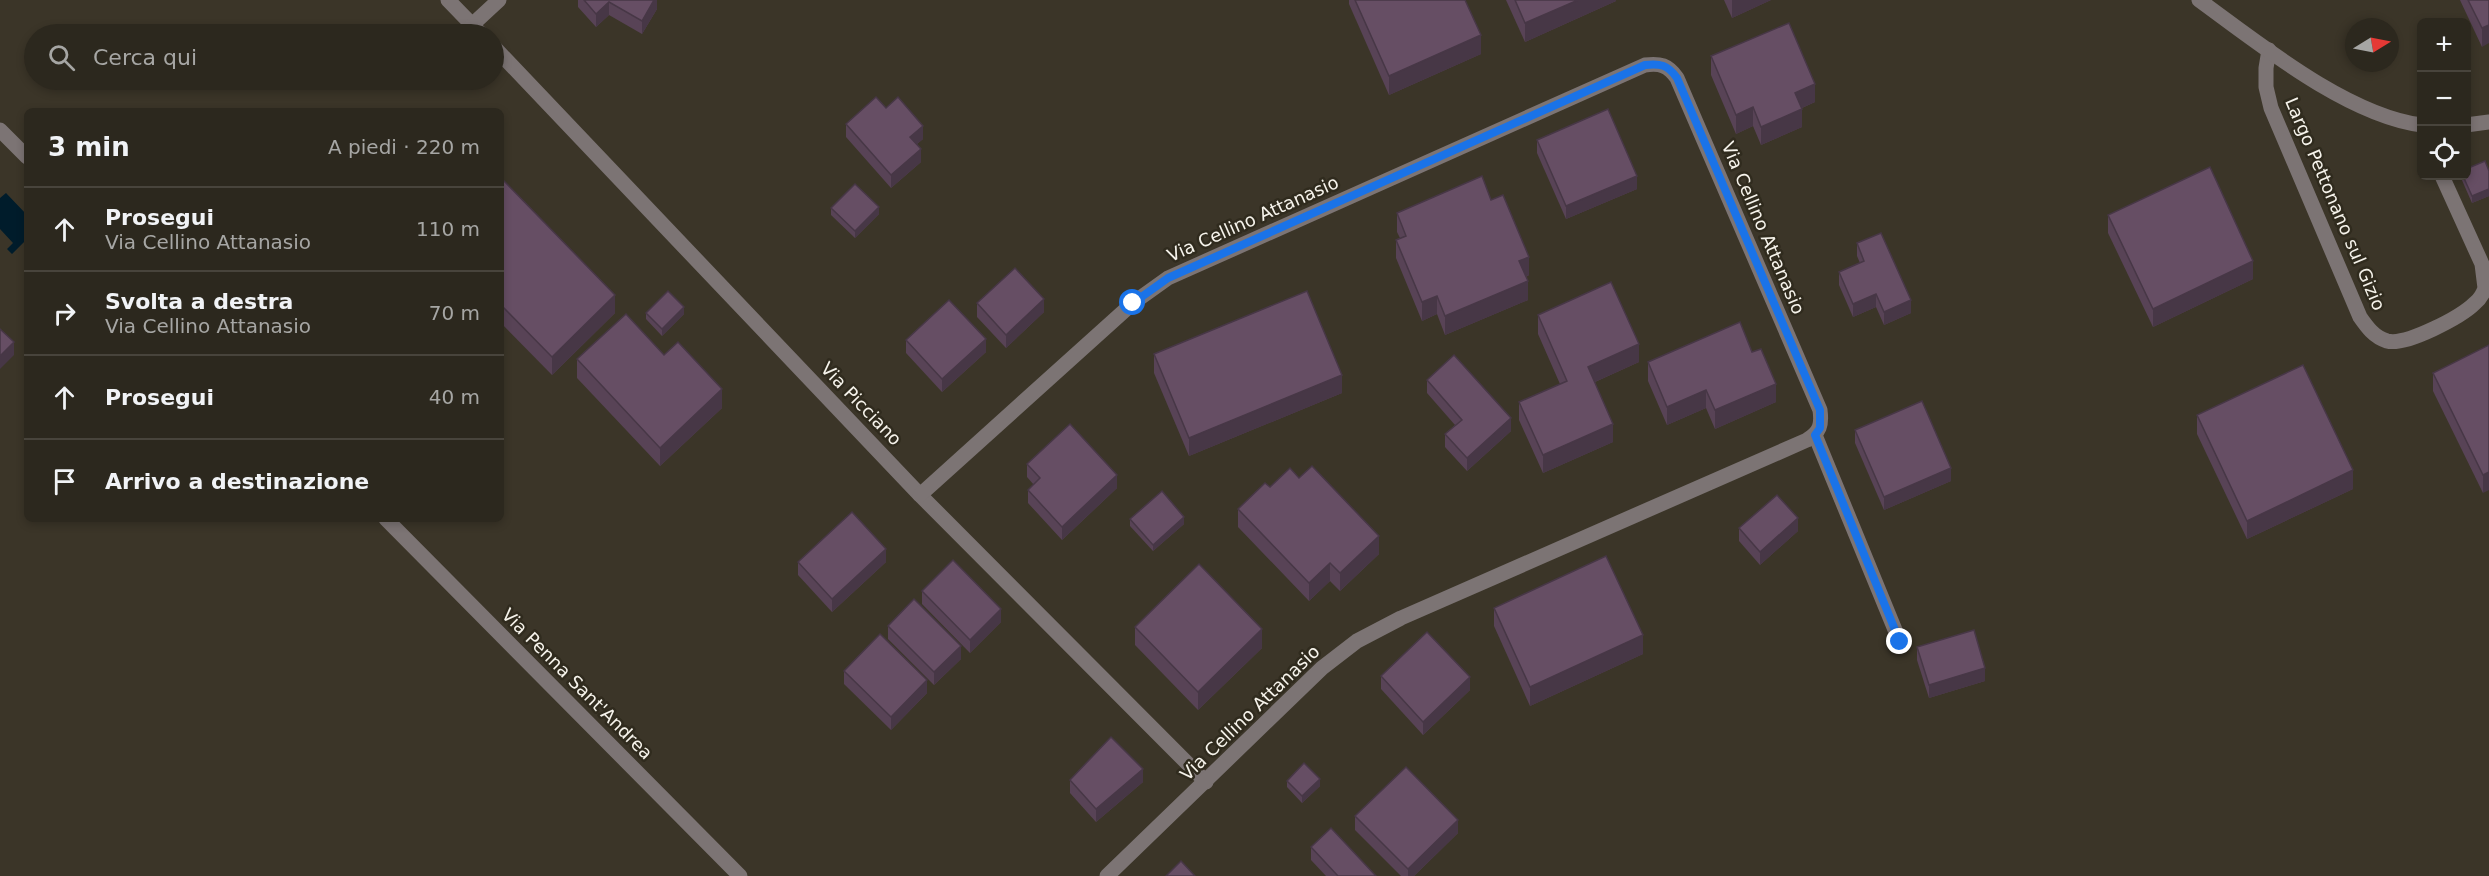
<!DOCTYPE html>
<html lang="it">
<head>
<meta charset="utf-8">
<style>
  body { margin:0; font-family:"DejaVu Sans",sans-serif; background:#343027; color:#f1f3f6 }
  .controls { position:absolute; right:18px; top:18px; display:grid; overflow:hidden; border-radius:9px; box-shadow:0 3px 9px #0003 }
  .controls button { width:54px; height:54px; display:grid; place-items:center; padding:0; border:0; border-bottom:2px solid #48443c; background:#2c281e; color:#f1f3f6; font:30px sans-serif }
  .compass { position:absolute; left:2345px; top:18px; width:54px; height:54px; border-radius:50%; background:#2c281e; box-shadow:0 3px 9px #0003; rotate:80deg }
  .stop { position:absolute; width:18px; height:18px; margin:-14px; border:4px solid #1a73e8; border-radius:50%; background:#fff }
  .stop.end { background:#1a73e8; border-color:#fff; box-shadow:0 2px 6px #0008 }
  .list { margin:0; padding:0; list-style:none }
  h2 { display:flex; justify-content:space-between; align-items:center; height:78px; margin:0; padding:0 24px; font-size:26px }
  h2 small { font-size:20px; font-weight:400; color:#a6a6a4 }
  .list li { display:grid; grid-template-columns:39px 1fr auto; gap:18px; align-items:center; box-sizing:border-box; height:84px; padding:0 24px; border-top:2px solid #48443c }
  .list b { display:block; font-size:22px; white-space:nowrap }
  .list p { margin:0; font-size:20px; white-space:nowrap; color:#a6a6a4 }
  .list em { font-size:20px; font-style:normal; color:#a6a6a4 }
  .icon { flex:none; width:33px; height:33px; fill:none; stroke:currentColor; stroke-width:2; stroke-linecap:round; stroke-linejoin:round }
  .map { position:relative; flex:none; width:2489px; height:876px; overflow:hidden }
  .search { position:absolute; background:#2c281e; box-shadow:0 3px 9px #0003; left:24px; top:24px; width:480px; height:66px; display:flex; align-items:center; gap:15px; box-sizing:border-box; padding:0 21px; border-radius:33px; color:#a6a6a4; font-size:22px }
  .panel { position:absolute; background:#2c281e; box-shadow:0 3px 9px #0003; left:24px; top:108px; width:480px; height:414px; border-radius:9px }
  .map>svg:first-child { display:block }
  .water { fill:#001c2b }
  .lines { fill:none; stroke-linecap:round; stroke-linejoin:round }
  .service { stroke:#7c7474; stroke-width:15 }
  .minor { stroke:#7c7474; stroke-width:15 }
  .wall { fill:#584356 }
  .shaded-wall { fill:#473746 }
  .building { fill:#664e64; stroke:#473746; stroke-width:1.5 }
  .route { stroke:#1a73e8; stroke-width:8 }
  .labels { text-anchor:middle; stroke-width:5; stroke-linejoin:round; paint-order:stroke }
  .street-label { font-size:18px; fill:#f6f3eb; stroke:#302b1e }
</style>
</head>
<body>
<div class="map">
<svg width="2489" height="876" viewBox="0 0 2489 876">
  <rect width="100%" height="100%" fill="#3b3528"/>
  <polygon class="water" points="6,193 27,215 27,239 12,254 7,249 13,243 0,229 0,198"/>
  <g class="lines">
    <g class="service">
      <path d="M2269,50L2266,68V87L2271,108L2360,317C2367,327 2374,337 2387,341C2406,346 2461,317 2475,303C2480,299 2483,294 2485,288L2482,264L2442,176"/>
      <polyline points="1815,435 1900,642"/>
    </g>
    <g class="minor">
      <polyline points="448,0 481,34"/>
      <path d="M2199,0C2258,43 2348,116 2422,125"/>
      <polyline points="472,25 499,0"/>
      <polyline points="494,47 920,495 1206,782"/>
      <polyline points="2466,125 2489,122"/>
      <polyline points="0,130 27,157"/>
      <path d="M920,495L1133,303L1168,278L1645,65C1660,63 1668,65 1677,78L1820,410C1822,425 1820,432 1807,440L1401,618L1357,641L1322,668L1107,876"/>
      <polyline points="386,519 740,876"/>
    </g>
  </g>
  <g class="wall">
    <polygon points="578,0 657,0 657,9 642,34 609,15 596,27 578,7"/>
    <polygon points="1349,0 1465,0 1481,54 1389,95 1349,4"/>
    <polygon points="1506,0 1616,0 1616,1 1525,42"/>
    <polygon points="1724,0 1771,0 1732,18"/>
    <polygon points="2460,0 2489,0 2482,47"/>
    <polygon points="1711,56 1815,102 1802,108 1802,127 1761,145 1753,126 1736,134 1711,75"/>
    <polygon points="886,108 923,139 917,144 921,162 891,188 846,137 846,124"/>
    <polygon points="1537,140 1637,189 1566,219 1537,153"/>
    <polygon points="2489,171 2489,196 2472,203 2461,178 2461,176 2466,176"/>
    <polygon points="501,184 615,313 552,375 501,323"/>
    <polygon points="1491,200 1529,275 1526,277 1528,300 1445,335 1437,314 1422,321 1396,258 1396,240 1400,238 1397,232 1397,213"/>
    <polygon points="831,208 879,214 855,238 831,215"/>
    <polygon points="2108,215 2253,279 2153,327 2108,233"/>
    <polygon points="1857,243 1911,313 1884,325 1876,307 1853,317 1839,285 1839,272 1860,263 1857,256"/>
    <polygon points="977,303 1044,312 1006,348 977,317"/>
    <polygon points="646,313 684,314 662,336 646,319"/>
    <polygon points="1538,315 1639,362 1595,382 1613,442 1543,473 1519,420 1519,402 1560,384 1538,334"/>
    <polygon points="906,340 986,352 942,392 906,353"/>
    <polygon points="2489,345 2483,493 2433,391 2433,373"/>
    <polygon points="1752,352 1776,402 1715,429 1706,408 1667,425 1648,381 1648,362"/>
    <polygon points="1154,354 1342,393 1189,456 1154,373"/>
    <polygon points="664,355 722,408 660,466 577,378 577,359"/>
    <polygon points="1427,380 1511,431 1467,471 1445,447 1445,434 1455,425 1427,393"/>
    <polygon points="2197,415 2353,489 2247,539 2197,434"/>
    <polygon points="1855,430 1951,481 1884,510 1855,443"/>
    <polygon points="1027,464 1117,488 1062,540 1028,503 1028,490 1034,485 1027,477"/>
    <polygon points="1299,478 1379,554 1340,591 1330,581 1309,601 1238,527 1238,509 1270,487"/>
    <polygon points="1130,519 1184,524 1153,551 1130,526"/>
    <polygon points="1739,528 1798,531 1760,565 1739,541"/>
    <polygon points="798,562 886,562 832,612 798,575"/>
    <polygon points="922,591 1001,622 970,653 922,604"/>
    <polygon points="1494,608 1643,654 1530,706 1494,626"/>
    <polygon points="888,626 961,659 934,685 888,639"/>
    <polygon points="1135,627 1262,648 1198,710 1135,645"/>
    <polygon points="1917,647 1985,681 1929,698 1917,660"/>
    <polygon points="844,671 927,693 891,730 844,684"/>
    <polygon points="1381,676 1470,690 1423,735 1381,689"/>
    <polygon points="1070,780 1143,782 1096,822 1070,793"/>
    <polygon points="1287,781 1320,786 1302,803 1287,787"/>
    <polygon points="1355,816 1458,833 1414,876 1401,876 1355,830"/>
    <polygon points="1311,847 1376,876 1326,876 1311,860"/>
  </g>
  <g class="shaded-wall">
    <polygon points="654,0 657,0 657,9 642,34 642,21"/>
    <polygon points="1578,0 1616,0 1616,1 1525,42 1525,23"/>
    <polygon points="1732,0 1771,0 1732,18"/>
    <polygon points="609,2 609,15 596,27 596,14"/>
    <polygon points="2489,25 2489,43 2482,47 2482,28"/>
    <polygon points="1481,35 1481,54 1389,95 1389,76"/>
    <polygon points="1815,84 1815,102 1795,111 1795,93"/>
    <polygon points="1753,107 1753,126 1736,134 1736,115"/>
    <polygon points="1802,109 1802,127 1761,145 1761,127"/>
    <polygon points="923,126 923,139 910,150 910,137"/>
    <polygon points="921,149 921,162 891,188 891,175"/>
    <polygon points="1637,176 1637,189 1566,219 1566,206"/>
    <polygon points="2489,189 2489,196 2472,203 2472,196"/>
    <polygon points="879,207 879,214 855,238 855,231"/>
    <polygon points="1529,257 1529,275 1519,280 1519,261"/>
    <polygon points="2253,261 2253,279 2153,327 2153,309"/>
    <polygon points="1528,281 1528,300 1445,335 1445,316"/>
    <polygon points="1876,294 1876,307 1853,317 1853,304"/>
    <polygon points="615,295 615,313 552,375 552,357"/>
    <polygon points="1437,296 1437,314 1422,321 1422,302"/>
    <polygon points="1044,299 1044,312 1006,348 1006,335"/>
    <polygon points="1911,300 1911,313 1884,325 1884,312"/>
    <polygon points="684,307 684,314 662,336 662,329"/>
    <polygon points="986,339 986,352 942,392 942,379"/>
    <polygon points="14,342 14,355 0,369 0,356"/>
    <polygon points="1639,344 1639,362 1588,385 1588,367"/>
    <polygon points="1342,375 1342,393 1189,456 1189,438"/>
    <polygon points="1776,384 1776,402 1715,429 1715,410"/>
    <polygon points="722,389 722,408 660,466 660,448"/>
    <polygon points="1706,390 1706,408 1667,425 1667,407"/>
    <polygon points="1511,418 1511,431 1467,471 1467,458"/>
    <polygon points="1613,424 1613,442 1543,473 1543,455"/>
    <polygon points="1951,468 1951,481 1884,510 1884,497"/>
    <polygon points="2353,470 2353,489 2247,539 2247,521"/>
    <polygon points="2489,472 2489,490 2483,493 2483,475"/>
    <polygon points="1117,475 1117,488 1062,540 1062,527"/>
    <polygon points="1184,517 1184,524 1153,551 1153,545"/>
    <polygon points="1798,518 1798,531 1760,565 1760,552"/>
    <polygon points="1379,536 1379,554 1340,591 1340,573"/>
    <polygon points="886,549 886,562 832,612 832,599"/>
    <polygon points="1330,563 1330,581 1309,601 1309,583"/>
    <polygon points="1001,609 1001,622 970,653 970,640"/>
    <polygon points="1262,629 1262,648 1198,710 1198,692"/>
    <polygon points="1643,635 1643,654 1530,706 1530,687"/>
    <polygon points="961,646 961,659 934,685 934,672"/>
    <polygon points="1985,668 1985,681 1929,698 1929,685"/>
    <polygon points="1470,677 1470,690 1423,735 1423,722"/>
    <polygon points="927,680 927,693 891,730 891,717"/>
    <polygon points="1143,769 1143,782 1096,822 1096,809"/>
    <polygon points="1320,779 1320,786 1302,803 1302,796"/>
    <polygon points="1458,820 1458,833 1414,876 1408,876 1408,869"/>
  </g>
  <g class="building">
    <polygon points="584,0 654,0 642,21 609,2 596,14"/>
    <polygon points="1355,0 1465,0 1481,35 1389,76"/>
    <polygon points="1515,0 1578,0 1525,23"/>
    <polygon points="2468,0 2489,0 2489,25 2482,28"/>
    <polygon points="1789,23 1815,84 1795,93 1802,109 1761,127 1753,107 1736,115 1711,56"/>
    <polygon points="876,97 886,108 898,97 923,126 910,137 921,149 891,175 846,124"/>
    <polygon points="1608,109 1637,176 1566,206 1537,140"/>
    <polygon points="2485,161 2489,171 2489,189 2472,196 2463,176 2466,176 2466,169"/>
    <polygon points="2210,167 2253,261 2153,309 2108,215"/>
    <polygon points="1482,176 1491,200 1503,195 1529,257 1519,261 1528,281 1445,316 1437,296 1422,302 1396,240 1406,236 1397,213"/>
    <polygon points="504,181 615,295 552,357 501,305 501,184"/>
    <polygon points="855,184 879,207 855,231 831,208"/>
    <polygon points="1881,233 1911,300 1884,312 1876,294 1853,304 1839,272 1864,261 1857,243"/>
    <polygon points="1015,268 1044,299 1006,335 977,303"/>
    <polygon points="1611,282 1639,344 1588,367 1613,424 1543,455 1519,402 1567,381 1538,315"/>
    <polygon points="668,291 684,307 662,329 646,313"/>
    <polygon points="1307,291 1342,375 1189,438 1154,354"/>
    <polygon points="949,300 986,339 942,379 906,340"/>
    <polygon points="626,314 664,355 678,342 722,389 660,448 577,359"/>
    <polygon points="1740,322 1752,352 1761,349 1776,384 1715,410 1706,390 1667,407 1648,362"/>
    <polygon points="0,329 14,342 0,356"/>
    <polygon points="2489,345 2489,472 2483,475 2433,373"/>
    <polygon points="1454,355 1511,418 1467,458 1445,434 1462,420 1427,380"/>
    <polygon points="2303,365 2353,470 2247,521 2197,415"/>
    <polygon points="1922,401 1951,468 1884,497 1855,430"/>
    <polygon points="1070,424 1117,475 1062,527 1028,490 1040,478 1027,464"/>
    <polygon points="1312,466 1379,536 1340,573 1330,563 1309,583 1238,509 1265,483 1270,487 1290,468 1299,478"/>
    <polygon points="1162,491 1184,517 1153,545 1130,519"/>
    <polygon points="1777,495 1798,518 1760,552 1739,528"/>
    <polygon points="852,512 886,549 832,599 798,562"/>
    <polygon points="1606,556 1643,635 1530,687 1494,608"/>
    <polygon points="953,560 1001,609 970,640 922,591"/>
    <polygon points="1199,564 1262,629 1198,692 1135,627"/>
    <polygon points="914,599 961,646 934,672 888,626"/>
    <polygon points="1974,630 1985,668 1929,685 1917,647"/>
    <polygon points="1427,632 1470,677 1423,722 1381,676"/>
    <polygon points="880,634 927,680 891,717 844,671"/>
    <polygon points="1111,737 1143,769 1096,809 1070,780"/>
    <polygon points="1304,763 1320,779 1302,796 1287,781"/>
    <polygon points="1406,767 1458,820 1408,869 1355,816"/>
    <polygon points="1331,828 1376,876 1338,876 1311,847"/>
    <polygon points="1181,861 1195,876 1166,876"/>
  </g>
  <g class="lines">
    <path class="route" d="M1133,303L1168,278L1645,65C1660,63 1668,65 1677,78L1820,410V428L1815,435L1900,642"/>
  </g>
  <g class="labels">
    <g class="street-label">
      <text transform="translate(2335 204) rotate(67)" y="6">Largo Pettonano sul Gizio</text>
      <text transform="translate(1253 219) rotate(-24)" y="6">Via Cellino Attanasio</text>
      <text transform="translate(1763 228) rotate(67)" y="6">Via Cellino Attanasio</text>
      <text transform="translate(861 404) rotate(46)" y="6">Via Picciano</text>
      <text transform="translate(577 684) rotate(45)" y="6">Via Penna Sant'Andrea</text>
      <text transform="translate(1250 713) rotate(-44)" y="6">Via Cellino Attanasio</text>
    </g>
  </g>
</svg>
<div class="controls">
<button>+</button>
<button>−</button>
<button><svg class="icon" aria-label="locate" viewBox="0 0 24 24"><circle cx="12" cy="12" r="6"/><path d="M12 2v4M12 18v4M2 12h4M18 12h4"/></svg></button>
</div>
<svg class="compass" viewBox="-18 -18 36 36"><path d="M0-13l5 13h-10z" fill="#e53935"/><path d="M0 13l5-13h-10z" fill="#a6a6a4"/></svg>
<div class="stop" style="left:1133px;top:303px"></div>
<div class="stop end" style="left:1900px;top:642px"></div>
<div class="search"><svg class="icon" aria-label="search" viewBox="0 0 24 24"><circle cx="10" cy="10" r="6"/><path d="M15 15l6 6"/></svg>Cerca qui</div>
<section class="panel">
<h2>3 min<small>A piedi · 220 m</small></h2>
<ul class="list">
<li><svg class="icon" aria-label="ahead" viewBox="0 0 24 24"><path d="M12 20V5M6 11l6-6 6 6"/></svg><div><b>Prosegui</b><p>Via Cellino Attanasio</p></div><em>110 m</em></li>
<li><svg class="icon" aria-label="right" viewBox="0 0 24 24"><path d="M7 20v-9h11M14 6l5 5-5 5"/></svg><div><b>Svolta a destra</b><p>Via Cellino Attanasio</p></div><em>70 m</em></li>
<li><svg class="icon" aria-label="ahead" viewBox="0 0 24 24"><path d="M12 20V5M6 11l6-6 6 6"/></svg><div><b>Prosegui</b></div><em>40 m</em></li>
<li><svg class="icon" aria-label="arrive" viewBox="0 0 24 24"><path d="M6 21V4h12l-3 4 3 4H6"/></svg><div><b>Arrivo a destinazione</b></div></li>
</ul>
</section>
</div>
</body>
</html>
